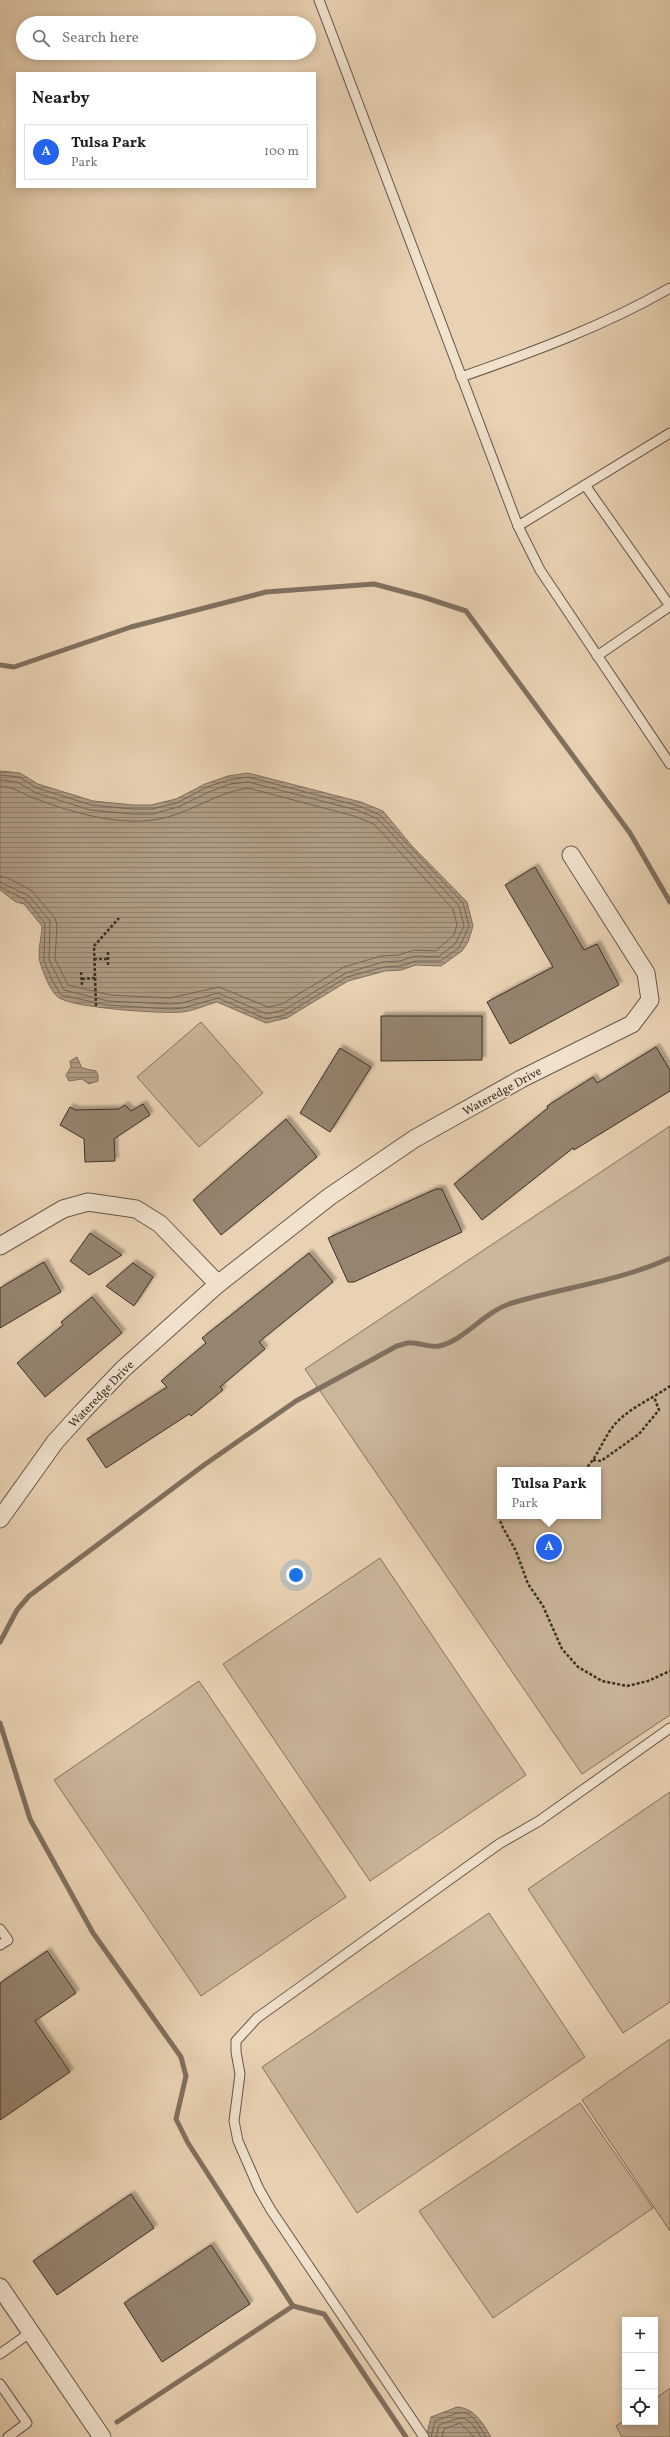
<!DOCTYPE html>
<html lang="en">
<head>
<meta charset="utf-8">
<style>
  body { margin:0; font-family:Vollkorn,serif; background:#f6f6f6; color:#222 }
  .controls { position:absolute; right:12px; bottom:12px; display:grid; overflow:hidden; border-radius:0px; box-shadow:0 2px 10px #0003 }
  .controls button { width:36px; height:36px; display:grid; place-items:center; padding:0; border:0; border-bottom:1px solid #e0e0e0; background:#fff; color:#222; font:20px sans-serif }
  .you { position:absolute; left:296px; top:1575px; width:14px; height:14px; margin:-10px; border:3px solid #fff; border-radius:50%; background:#1a73e8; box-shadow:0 0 0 6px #1a73e833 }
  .badge { display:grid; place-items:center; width:26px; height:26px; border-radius:50%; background:#2563eb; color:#fff; font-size:13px; font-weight:700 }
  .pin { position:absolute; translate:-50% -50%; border:2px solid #fff; box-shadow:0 1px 4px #0006 }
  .popup { position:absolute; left:497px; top:1467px; width:104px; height:52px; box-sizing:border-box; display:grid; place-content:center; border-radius:0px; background:#fff; filter:drop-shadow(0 1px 3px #0005); font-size:13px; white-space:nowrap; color:#767676 }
  .popup b { font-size:15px; color:#222 }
  .popup::after { content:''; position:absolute; left:50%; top:100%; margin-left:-8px; border:8px solid transparent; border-top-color:#fff }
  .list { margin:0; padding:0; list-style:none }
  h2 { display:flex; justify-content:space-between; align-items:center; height:52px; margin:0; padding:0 16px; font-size:17px }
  h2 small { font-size:13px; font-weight:400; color:#767676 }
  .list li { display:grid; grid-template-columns:26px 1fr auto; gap:12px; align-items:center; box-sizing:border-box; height:56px; margin:0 8px 8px; padding:0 8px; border:1px solid #e0e0e0; border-radius:0px }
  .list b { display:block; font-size:15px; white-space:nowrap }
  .list p { margin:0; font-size:13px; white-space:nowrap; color:#767676 }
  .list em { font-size:13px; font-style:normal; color:#767676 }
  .icon { flex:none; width:22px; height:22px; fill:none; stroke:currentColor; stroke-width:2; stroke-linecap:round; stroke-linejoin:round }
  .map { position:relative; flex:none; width:670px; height:2437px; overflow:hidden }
  .search { position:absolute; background:#fff; box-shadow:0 2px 10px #0003; left:16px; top:16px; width:300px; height:44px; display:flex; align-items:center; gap:10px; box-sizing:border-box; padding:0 14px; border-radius:22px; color:#767676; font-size:15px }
  .panel { position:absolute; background:#fff; box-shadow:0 2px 10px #0003; left:16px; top:72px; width:300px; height:116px; border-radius:0px }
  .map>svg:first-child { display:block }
  .green { fill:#cbb69b; stroke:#837362; fill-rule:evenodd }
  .water { fill:url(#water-rules); stroke:#80705f }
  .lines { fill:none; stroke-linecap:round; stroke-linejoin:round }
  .shore { stroke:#746656; stroke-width:1 }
  .stream { stroke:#80705f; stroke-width:5 }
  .building { fill:#958470; stroke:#3b3028; filter:url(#shadow) }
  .lane-casing { stroke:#66584b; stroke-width:11 }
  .street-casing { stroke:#66584b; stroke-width:19 }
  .path { stroke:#3b3028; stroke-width:2.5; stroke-dasharray:3 2; stroke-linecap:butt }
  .lane { stroke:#f1e2ce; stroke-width:9 }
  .street { stroke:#f1e2ce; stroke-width:17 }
  .labels { text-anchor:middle; stroke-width:3; stroke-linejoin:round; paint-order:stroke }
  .street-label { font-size:12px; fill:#3b3028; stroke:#f1e2ce }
</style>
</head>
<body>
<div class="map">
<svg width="670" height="2437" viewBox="0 0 670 2437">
  <defs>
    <pattern id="water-rules" width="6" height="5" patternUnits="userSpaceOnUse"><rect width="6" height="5" fill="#ae9b84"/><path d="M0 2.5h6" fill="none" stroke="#8f7f6c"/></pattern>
    <filter id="shadow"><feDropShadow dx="3.5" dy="-3.5" stdDeviation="1" flood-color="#0004"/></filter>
  </defs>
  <rect width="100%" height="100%" fill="#e9d2b3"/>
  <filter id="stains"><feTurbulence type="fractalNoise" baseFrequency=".005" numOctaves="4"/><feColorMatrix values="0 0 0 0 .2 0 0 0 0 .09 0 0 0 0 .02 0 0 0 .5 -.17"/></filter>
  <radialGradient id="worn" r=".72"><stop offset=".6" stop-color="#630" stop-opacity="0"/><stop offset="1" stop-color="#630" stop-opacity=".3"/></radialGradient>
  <g class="green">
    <polygon points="201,1022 263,1093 199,1147 137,1077"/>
    <path d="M670,1126V1715L582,1774L305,1369ZM500,1470H598V1516H500Z"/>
    <polygon points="380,1558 526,1775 370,1881 223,1664"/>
    <polygon points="199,1681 346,1897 201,1996 54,1780"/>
    <polygon points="670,1792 670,2002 623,2033 528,1889"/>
    <polygon points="489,1913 585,2057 357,2213 262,2067"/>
    <polygon points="670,2039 670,2231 582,2100"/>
    <polygon points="580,2103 653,2208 493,2318 419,2211"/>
    <polygon points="670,2388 670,2437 622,2437 616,2426 625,2420 625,2422 655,2422 655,2399"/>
  </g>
  <g class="water">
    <path d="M0,771L20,773L38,784L93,801L133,805H151L176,799L205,784L228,776L248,773L361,802L383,811L412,846L467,902L473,926L468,942L462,951L441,966L416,965L401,970L385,971L348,981L287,1018L266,1023L217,1002C206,1005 193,1011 182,1012C163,1014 71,1008 58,997C50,991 43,972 40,962C37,952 42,936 42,926L24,904L16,902L0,890Z"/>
    <polygon points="77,1057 82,1068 96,1071 98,1075 98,1081 89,1084 82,1079 69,1081 66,1075 71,1067 70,1061"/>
    <path d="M457,2407C474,2408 483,2423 491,2437H426L431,2417Z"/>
  </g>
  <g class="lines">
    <g class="shore">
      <polyline points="0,775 19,777 37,788 91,805 133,809 152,809 177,803 207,787 229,780 248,777 359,806 380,815 463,903 469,926 459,948 440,961 416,961 400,966 384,967 347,977 285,1015 266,1019 218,998 183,1008 170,1009 107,1005 61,995 53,982 44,961 45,923 26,900 0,887"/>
      <polyline points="0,780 17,782 36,793 90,810 133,814 152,814 178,807 209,792 230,784 248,782 357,810 378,819 459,906 464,926 455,944 438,957 415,956 400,961 383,962 346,973 284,1010 267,1014 218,993 182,1003 170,1004 108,1001 64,990 49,960 50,921 29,896 0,882"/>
      <path d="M0,786C19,788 19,793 34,798C70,812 114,825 153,820C187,816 213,793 248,788L354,816L374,824L453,909L457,925L454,935L436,951L414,950L399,955L381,956L344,967L282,1004L268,1007L219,987L170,998L110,995L68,985L55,959L57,926L55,918L32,891L8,878L0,876"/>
      <path d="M431,2437L435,2421C466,2410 467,2405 486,2437"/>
      <path d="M436,2437L439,2425C463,2417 465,2411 481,2437"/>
      <polyline points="442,2437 444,2429 460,2423 474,2437"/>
    </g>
    <g class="stream">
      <polyline points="0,665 14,667 131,627 266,592 374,584 423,597 466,611 630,833 670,902"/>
      <path d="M0,1642L17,1610L29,1596L204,1465L296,1401L397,1346C402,1345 407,1342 412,1343C420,1343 431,1348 439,1346C465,1340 483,1313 509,1304C563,1287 618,1282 670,1258"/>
      <polyline points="0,1723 30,1819 93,1933 181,2057 186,2076 176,2119 188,2143 293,2306 324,2314 406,2437"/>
      <polyline points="117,2422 293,2306"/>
    </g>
  </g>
  <g class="building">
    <polygon points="535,867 584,950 597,944 619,985 510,1044 487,1002 553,967 505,885"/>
    <polygon points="381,1016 482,1016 482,1060 381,1061"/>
    <polygon points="656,1047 670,1070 670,1091 574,1150 573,1148 482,1220 454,1184 548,1108 547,1106 593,1077 597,1083"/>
    <polygon points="340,1048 371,1067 330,1132 300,1113"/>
    <polygon points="143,1104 150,1115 114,1139 115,1161 85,1162 84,1139 60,1125 70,1107 76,1110 119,1109 125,1105 131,1111"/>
    <polygon points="286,1119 317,1157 221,1235 193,1200"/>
    <polygon points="436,1189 442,1189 462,1232 354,1282 348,1282 328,1238"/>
    <polygon points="90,1233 122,1255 89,1275 70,1261"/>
    <polygon points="309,1253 333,1282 259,1342 265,1349 220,1387 223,1390 191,1416 189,1414 106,1468 87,1439 167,1387 161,1381 206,1343 202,1338"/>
    <polygon points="44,1262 61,1292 0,1328 0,1288"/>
    <polygon points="133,1263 153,1277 134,1306 106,1286"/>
    <polygon points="92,1297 122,1333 45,1397 17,1363 63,1325 61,1322"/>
    <polygon points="47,1951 76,1993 35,2021 70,2072 0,2120 0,1983"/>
    <polygon points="131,2194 154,2228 57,2295 33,2261"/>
    <polygon points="211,2245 250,2304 162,2362 124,2303"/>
  </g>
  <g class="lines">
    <defs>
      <g id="lane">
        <polyline points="319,0 518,526 540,570 670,764"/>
        <path d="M461,377C533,352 604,326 670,288"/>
        <polyline points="585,485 670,606"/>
        <polyline points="518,526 670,433"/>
        <polyline points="597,656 670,606"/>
        <polyline points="0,1929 8,1940 0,1945"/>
        <polyline points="0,2354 31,2332"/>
        <polyline points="0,2384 27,2423 8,2437"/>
        <polyline points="424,2437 271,2210 259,2189 238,2141 234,2121 240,2074 236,2052 236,2041 257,2018 499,1844 539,1821 670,1728"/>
      </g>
      <g id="street">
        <polyline points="0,1246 63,1209 88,1202 136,1209 160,1224 218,1284"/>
        <polyline points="0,1519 55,1442 83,1411 123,1369 218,1284 329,1197 414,1139 521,1079 632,1024 650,1000 646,973 571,855"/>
        <polyline points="0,2287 102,2437"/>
      </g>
    </defs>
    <use href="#lane" class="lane-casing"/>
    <use href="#street" class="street-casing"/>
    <g class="path">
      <polyline points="108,952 108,965"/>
      <polyline points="94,959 108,959"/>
      <polyline points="81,972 82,985"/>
      <polyline points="82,979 95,978"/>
      <polyline points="96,1006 94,946 119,918"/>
      <polyline points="593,1460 601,1461 639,1434 659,1410 654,1397"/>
      <path d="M584,1470C598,1458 603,1437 616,1423C631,1407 652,1399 670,1386"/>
      <polyline points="500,1507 500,1514"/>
      <polyline points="500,1516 501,1524 516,1551 528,1584 543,1606 562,1649 578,1667 602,1681 627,1686 648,1681 670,1671"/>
    </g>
    <use href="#lane" class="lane"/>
    <use href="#street" class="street"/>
  </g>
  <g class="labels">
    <g class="street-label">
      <text transform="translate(502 1091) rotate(-29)" y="4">Wateredge Drive</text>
      <text transform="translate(101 1394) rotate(-46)" y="4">Wateredge Drive</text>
    </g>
  </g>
  <rect width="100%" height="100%" filter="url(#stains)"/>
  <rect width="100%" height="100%" fill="url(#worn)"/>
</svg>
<div class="controls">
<button>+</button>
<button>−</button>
<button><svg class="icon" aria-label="locate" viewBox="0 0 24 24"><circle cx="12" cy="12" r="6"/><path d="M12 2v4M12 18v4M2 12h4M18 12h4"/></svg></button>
</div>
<div class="you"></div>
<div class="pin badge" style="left:549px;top:1547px">A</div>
<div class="popup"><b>Tulsa Park</b>Park</div>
<div class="search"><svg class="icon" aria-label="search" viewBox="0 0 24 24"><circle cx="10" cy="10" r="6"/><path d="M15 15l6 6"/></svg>Search here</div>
<section class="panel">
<h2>Nearby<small></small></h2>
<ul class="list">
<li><span class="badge">A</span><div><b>Tulsa Park</b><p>Park</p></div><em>100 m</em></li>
</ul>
</section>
</div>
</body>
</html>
